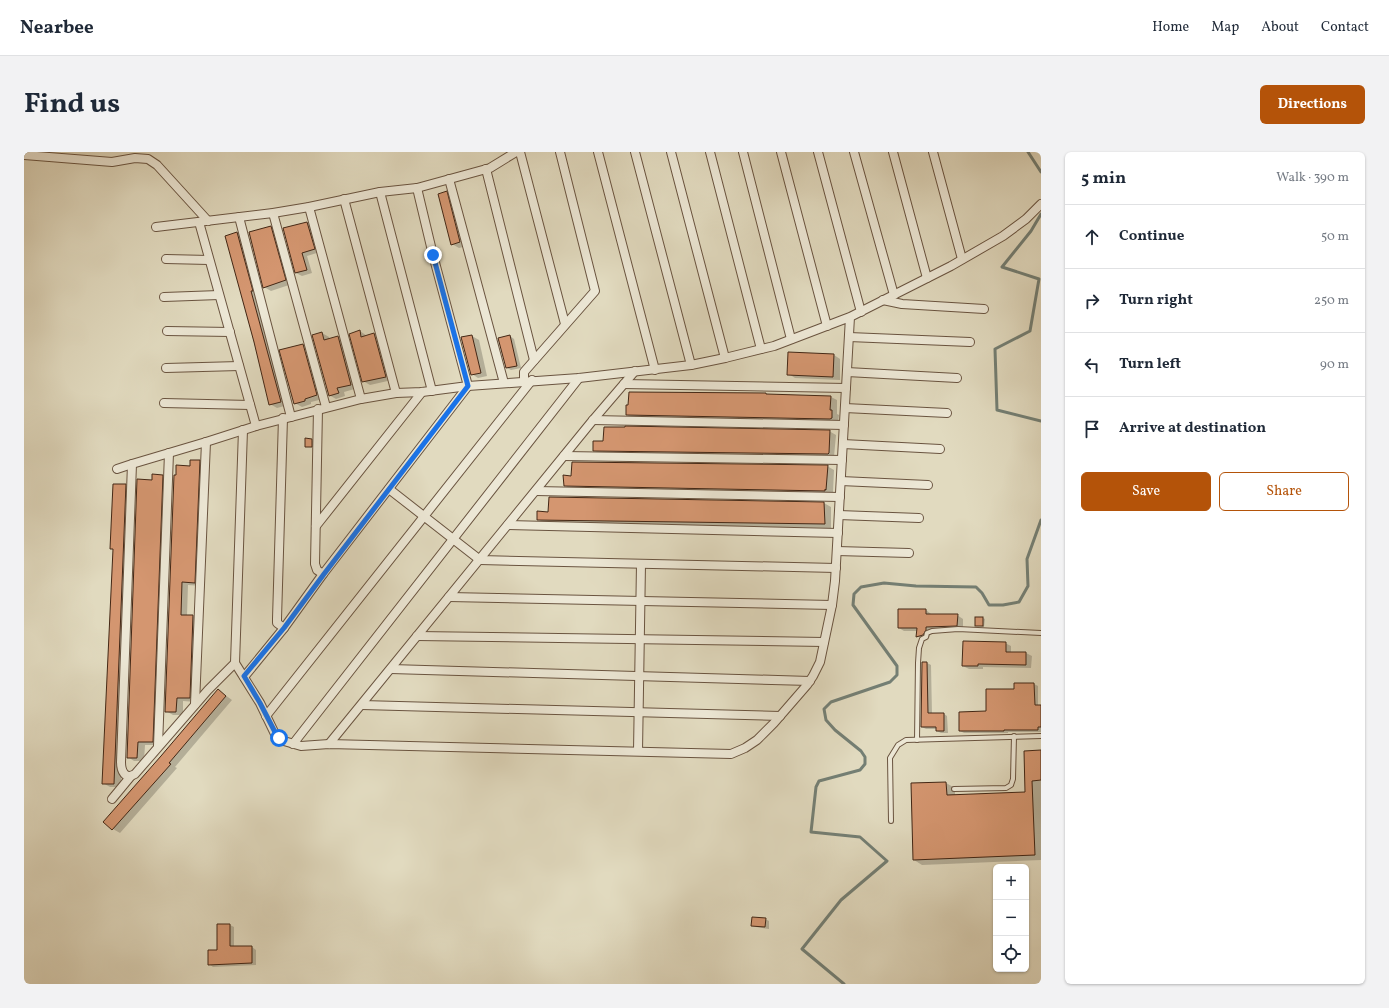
<!DOCTYPE html>
<html lang="en">
<head>
<meta charset="utf-8">
<style>
  body { margin:0; font-family:Vollkorn,serif; background:#f2f2f3; color:#1f2937 }
  .controls { position:absolute; right:12px; bottom:12px; display:grid; overflow:hidden; border-radius:6px; box-shadow:0 1px 3px #0004 }
  .controls button { width:36px; height:36px; display:grid; place-items:center; padding:0; border:0; border-bottom:1px solid #e0e1e3; background:#fff; color:#1f2937; font:20px sans-serif }
  .stop { position:absolute; width:12px; height:12px; margin:-9px; border:3px solid #1a73e8; border-radius:50%; background:#fff }
  .stop.end { background:#1a73e8; border-color:#fff; box-shadow:0 1px 4px #0008 }
  .list { margin:0; padding:0; list-style:none }
  h2 { display:flex; justify-content:space-between; align-items:center; height:52px; margin:0; padding:0 16px; font-size:17px }
  h2 small { font-size:13px; font-weight:400; color:#747a83 }
  .list li { display:grid; grid-template-columns:26px 1fr auto; gap:12px; align-items:center; box-sizing:border-box; height:64px; padding:0 16px; border-top:1px solid #e0e1e3 }
  .list b { display:block; font-size:15px; white-space:nowrap }
  .list em { font-size:13px; font-style:normal; color:#747a83 }
  .actions { display:flex; gap:8px; padding:12px 16px }
  .actions a { flex:1; padding:9px 0; border:1px solid #b45309; border-radius:6px; text-align:center; font-size:14px; color:#b45309 }
  .actions .main { background:#b45309; color:#fff }
  .icon { flex:none; width:22px; height:22px; fill:none; stroke:currentColor; stroke-width:2; stroke-linecap:round; stroke-linejoin:round }
  .map { position:relative; flex:none; width:1017px; height:832px; overflow:hidden; border-radius:6px }
  header { display:flex; align-items:center; gap:24px; box-sizing:border-box; height:56px; padding:0 20px; background:#fff; border-bottom:1px solid #e0e1e3 }
  header strong { font-size:19px }
  nav { display:flex; gap:22px; margin-inline-start:auto; font-size:14px }
  .intro { display:flex; align-items:center; justify-content:space-between; box-sizing:border-box; height:96px; padding:0 24px }
  h1 { margin:0; font-size:28px }
  .button { padding:10px 18px; border-radius:6px; background:#b45309; color:#fff; font-size:14px; font-weight:700 }
  main { display:flex; gap:24px; padding:0 24px }
  aside { flex:1; background:#fff; border-radius:6px; box-shadow:0 1px 3px #0004 }
  .map>svg:first-child { display:block }
  .shadow { fill:#0003 }
  .lines { fill:none; stroke-linecap:round; stroke-linejoin:round }
  .stream { stroke:#747f74; stroke-width:3 }
  .building { fill:#d49670; stroke:#432715 }
  .service-casing { stroke:#6a5440; stroke-width:6 }
  .minor-casing { stroke:#6a5440; stroke-width:10 }
  .service { stroke:#ece7d5; stroke-width:4 }
  .minor { stroke:#ece7d5; stroke-width:8 }
  .route { stroke:#1a73e8; stroke-width:5 }
</style>
</head>
<body>
<header>
<strong>Nearbee</strong>
<nav><a>Home</a><a>Map</a><a>About</a><a>Contact</a></nav>
</header>
<div class="intro"><h1>Find us</h1><a class="button">Directions</a></div>
<main>
<div class="map">
<svg width="1017" height="832" viewBox="0 0 1017 832">
  <rect width="100%" height="100%" fill="#e1dabf"/>
  <filter id="stains"><feTurbulence type="fractalNoise" baseFrequency=".005" numOctaves="4"/><feColorMatrix values="0 0 0 0 .2 0 0 0 0 .09 0 0 0 0 .02 0 0 0 .5 -.17"/></filter>
  <radialGradient id="worn" r=".72"><stop offset=".6" stop-color="#630" stop-opacity="0"/><stop offset="1" stop-color="#630" stop-opacity=".3"/></radialGradient>
  <g class="shadow">
    <polygon points="423,41 429,44 443,94 435,96 428,92"/>
    <polygon points="283,71 289,74 296,100 283,104 288,121 278,124 272,121 260,77"/>
    <polygon points="247,75 253,79 268,132 247,139 240,135"/>
    <polygon points="213,81 220,85 264,253 253,256 246,252 202,84"/>
    <polygon points="336,179 343,184 350,182 357,186 368,228 346,233 339,229"/>
    <polygon points="298,181 305,185 306,188 314,186 321,189 334,236 320,240 321,244 312,247 305,243"/>
    <polygon points="448,184 455,188 463,224 454,226 448,222"/>
    <polygon points="486,184 490,187 497,216 487,218 483,216"/>
    <polygon points="279,193 286,197 299,247 287,250 287,252 278,255 271,251"/>
    <polygon points="810,203 816,207 816,228 771,226 765,222"/>
    <polygon points="742,242 745,243 807,245 813,248 813,262 815,263 814,270 609,266 603,263 605,254"/>
    <polygon points="805,279 812,283 810,305 576,302 570,298"/>
    <polygon points="288,288 289,289 289,295 282,294"/>
    <polygon points="175,309 182,313 177,434 164,433 163,464 169,464 176,468 172,550 159,549 159,563 149,563 142,559 166,315"/>
    <polygon points="803,314 810,318 809,341 807,341 807,342 547,337 540,333"/>
    <polygon points="138,324 145,327 135,593 121,593 120,609 110,609 104,605 129,329"/>
    <polygon points="101,333 108,337 97,635 86,635 79,631 90,398 87,396"/>
    <polygon points="526,346 800,351 807,355 807,376 520,371 514,367 525,361"/>
    <polygon points="902,458 907,462 907,463 933,463 939,467 939,476 907,477 907,481 905,486 899,487 894,484 894,479 880,479 875,476"/>
    <polygon points="959,466 961,467 960,475 952,473"/>
    <polygon points="981,491 987,494 987,501 1002,501 1008,504 1007,516 959,515 959,517 945,517 939,514"/>
    <polygon points="903,511 907,513 908,562 920,562 923,564 924,581 917,581 913,579 913,577 902,577 898,575"/>
    <polygon points="991,532 1010,532 1014,534 1014,554 1017,554 1017,580 984,580 984,581 940,581 936,579 963,560 991,538"/>
    <polygon points="194,538 208,548 151,615 153,616 96,681 89,677 80,670"/>
    <polygon points="1017,599 1017,708 898,713 890,708 922,631 931,636 931,644 1002,641"/>
    <polygon points="741,767 745,769 745,777 732,775 728,773"/>
    <polygon points="206,773 210,775 210,795 228,795 232,798 232,813 189,815 185,812 194,799"/>
  </g>
  <g class="lines">
    <g class="stream">
      <polyline points="1004,0 1017,20"/>
      <polyline points="1017,62 1007,79 978,115 1015,127 1006,179 971,197 973,258 1017,269"/>
      <polyline points="820,832 778,797 817,748 863,709 836,685 787,680 792,635 795,629 836,618 841,612 841,605 837,599 811,578 802,568 800,557 807,550 866,530 873,523 873,514 829,453 830,442 837,435 860,431 892,434 952,435 958,441 965,453 979,453 995,450 1004,434 1003,407 1017,368"/>
    </g>
  </g>
  <g class="building">
    <polygon points="423,39 436,90 427,93 414,42"/>
    <polygon points="283,70 291,97 278,101 283,118 271,121 259,76"/>
    <polygon points="247,74 262,128 239,136 225,80"/>
    <polygon points="213,80 229,139 227,139 257,250 245,253 230,190 201,84"/>
    <polygon points="336,178 337,185 350,181 362,225 338,230 325,182"/>
    <polygon points="298,180 300,188 314,184 327,233 313,236 315,241 305,244 288,183"/>
    <polygon points="448,183 457,221 447,223 437,185"/>
    <polygon points="486,183 493,214 482,216 474,186"/>
    <polygon points="279,192 293,243 281,247 281,249 270,252 255,198"/>
    <polygon points="764,200 810,202 809,225 763,223"/>
    <polygon points="605,240 742,241 742,242 807,244 806,258 808,258 808,266 806,267 602,263 602,253 604,253"/>
    <polygon points="601,274 806,278 805,301 804,302 569,299 569,289 579,289 580,275 601,275"/>
    <polygon points="281,286 288,287 288,295 281,295"/>
    <polygon points="166,308 176,308 171,431 158,430 157,463 169,463 166,546 153,546 152,560 141,560 150,323 152,323 152,313 166,314"/>
    <polygon points="548,310 804,313 802,338 801,337 801,339 540,334 539,323 547,324"/>
    <polygon points="128,322 139,323 129,590 114,590 113,606 103,606 113,327 128,328"/>
    <polygon points="89,332 102,332 90,632 78,632 89,397 86,397"/>
    <polygon points="525,345 800,350 801,372 513,368 513,359 524,360"/>
    <polygon points="874,457 902,457 902,462 934,462 933,474 902,475 902,478 899,483 892,485 893,476 874,476"/>
    <rect x="951" y="465" width="8" height="9"/>
    <polygon points="939,489 982,490 982,500 1002,500 1002,513 954,512 954,514 938,514"/>
    <polygon points="898,510 903,510 904,561 920,561 920,579 912,579 912,575 897,575"/>
    <polygon points="990,531 1010,531 1011,553 1017,553 1017,575 1014,575 1014,578 980,578 980,579 935,579 935,560 962,559 962,537 990,537"/>
    <polygon points="194,537 202,544 145,611 147,612 88,678 79,670 137,604"/>
    <polygon points="1017,598 1017,628 1008,629 1011,703 889,708 887,631 922,630 923,643 1001,640 1000,599"/>
    <polygon points="728,765 742,766 741,775 727,774"/>
    <polygon points="193,772 206,772 206,794 228,794 228,811 184,813 184,798 193,798"/>
  </g>
  <g class="lines">
    <defs>
      <g id="service">
        <polyline points="893,588 894,511 895,496 898,487 902,485 903,481 908,479 934,477 1017,481"/>
        <polyline points="930,637 982,636 987,633 989,627 990,584"/>
        <polyline points="867,669 866,606 874,593 882,588 1017,584"/>
      </g>
      <g id="minor">
        <polyline points="496,0 541,172"/>
        <polyline points="574,0 631,218"/>
        <polyline points="611,0 667,213"/>
        <polyline points="647,0 701,206"/>
        <polyline points="686,0 737,197"/>
        <polyline points="719,0 767,187"/>
        <polyline points="757,0 803,174"/>
        <polyline points="794,0 837,160"/>
        <polyline points="830,0 870,143"/>
        <polyline points="869,0 903,126"/>
        <polyline points="909,0 938,107"/>
        <polyline points="0,3 88,10 111,6 124,7 133,13 184,69"/>
        <polyline points="462,17 510,208"/>
        <polyline points="425,27 480,231"/>
        <polyline points="356,40 408,239"/>
        <polyline points="320,47 372,241"/>
        <polyline points="285,55 337,247"/>
        <polyline points="249,61 302,255"/>
        <polyline points="215,65 267,265"/>
        <polyline points="175,70 232,274"/>
        <polyline points="132,75 249,61 285,55 356,40 393,36 466,16 492,0"/>
        <polyline points="142,107 185,108"/>
        <polyline points="140,145 195,143"/>
        <polyline points="859,148 878,152 960,157"/>
        <path d="M826,165L811,429L808,453L796,510L789,524L783,533L750,571L733,588L721,596L707,602L305,592L277,594L260,589L255,586L251,582L236,551L211,511L184,538L111,622C101,628 97,619 97,610L108,312L182,290L232,274L337,247L372,241L398,240L444,234L555,226L667,213L701,206L750,194L826,165L927,114L979,84L1002,67L1017,52"/>
        <polyline points="143,179 206,180"/>
        <polyline points="825,185 946,190"/>
        <polyline points="142,216 215,214"/>
        <polyline points="823,220 933,226"/>
        <polyline points="500,229 500,220 571,139 536,0"/>
        <polyline points="600,232 822,236"/>
        <polyline points="140,251 226,253"/>
        <polyline points="821,256 923,261"/>
        <polyline points="294,257 291,412 293,418 299,422 444,234 409,103 393,36"/>
        <polyline points="259,266 253,467 253,471 260,476 299,422"/>
        <polyline points="569,268 820,273"/>
        <polyline points="819,292 916,297"/>
        <polyline points="540,304 818,308"/>
        <polyline points="93,317 108,312"/>
        <polyline points="817,329 904,333"/>
        <polyline points="365,337 456,408 812,416"/>
        <polyline points="512,339 816,345"/>
        <polyline points="815,363 895,366"/>
        <polyline points="484,373 814,381"/>
        <polyline points="292,374 398,240"/>
        <polyline points="813,399 885,401"/>
        <polyline points="425,445 808,453"/>
        <polyline points="393,484 800,490"/>
        <polyline points="211,511 219,278"/>
        <polyline points="367,517 786,529"/>
        <polyline points="220,525 260,476"/>
        <polyline points="171,552 182,290"/>
        <polyline points="338,553 756,564"/>
        <polyline points="242,564 508,228"/>
        <polyline points="269,592 555,226"/>
        <polyline points="305,592 569,268 611,219"/>
        <polyline points="134,594 145,301"/>
        <polyline points="614,599 617,412"/>
        <polyline points="88,647 107,624"/>
      </g>
    </defs>
    <use href="#service" class="service-casing"/>
    <use href="#minor" class="minor-casing"/>
    <use href="#service" class="service"/>
    <use href="#minor" class="minor"/>
  </g>
  <g class="lines">
    <polyline class="route" points="255,586 252,582 236,551 220,524 260,476 300,422 444,234 409,103"/>
  </g>
  <rect width="100%" height="100%" filter="url(#stains)"/>
  <rect width="100%" height="100%" fill="url(#worn)"/>
</svg>
<div class="controls">
<button>+</button>
<button>−</button>
<button><svg class="icon" aria-label="locate" viewBox="0 0 24 24"><circle cx="12" cy="12" r="6"/><path d="M12 2v4M12 18v4M2 12h4M18 12h4"/></svg></button>
</div>
<div class="stop" style="left:255px;top:586px"></div>
<div class="stop end" style="left:409px;top:103px"></div>
</div>
<aside>
<h2>5 min<small>Walk · 390 m</small></h2>
<ul class="list">
<li><svg class="icon" aria-label="ahead" viewBox="0 0 24 24"><path d="M12 20V5M6 11l6-6 6 6"/></svg><div><b>Continue</b></div><em>50 m</em></li>
<li><svg class="icon" aria-label="right" viewBox="0 0 24 24"><path d="M7 20v-9h11M14 6l5 5-5 5"/></svg><div><b>Turn right</b></div><em>250 m</em></li>
<li><svg class="icon" aria-label="left" viewBox="0 0 24 24"><path d="M17 20v-9H6M10 6l-5 5 5 5"/></svg><div><b>Turn left</b></div><em>90 m</em></li>
<li><svg class="icon" aria-label="arrive" viewBox="0 0 24 24"><path d="M6 21V4h12l-3 4 3 4H6"/></svg><div><b>Arrive at destination</b></div></li>
</ul>
<div class="actions"><a class="main">Save</a><a>Share</a></div>
</aside>
</main>
</body>
</html>
